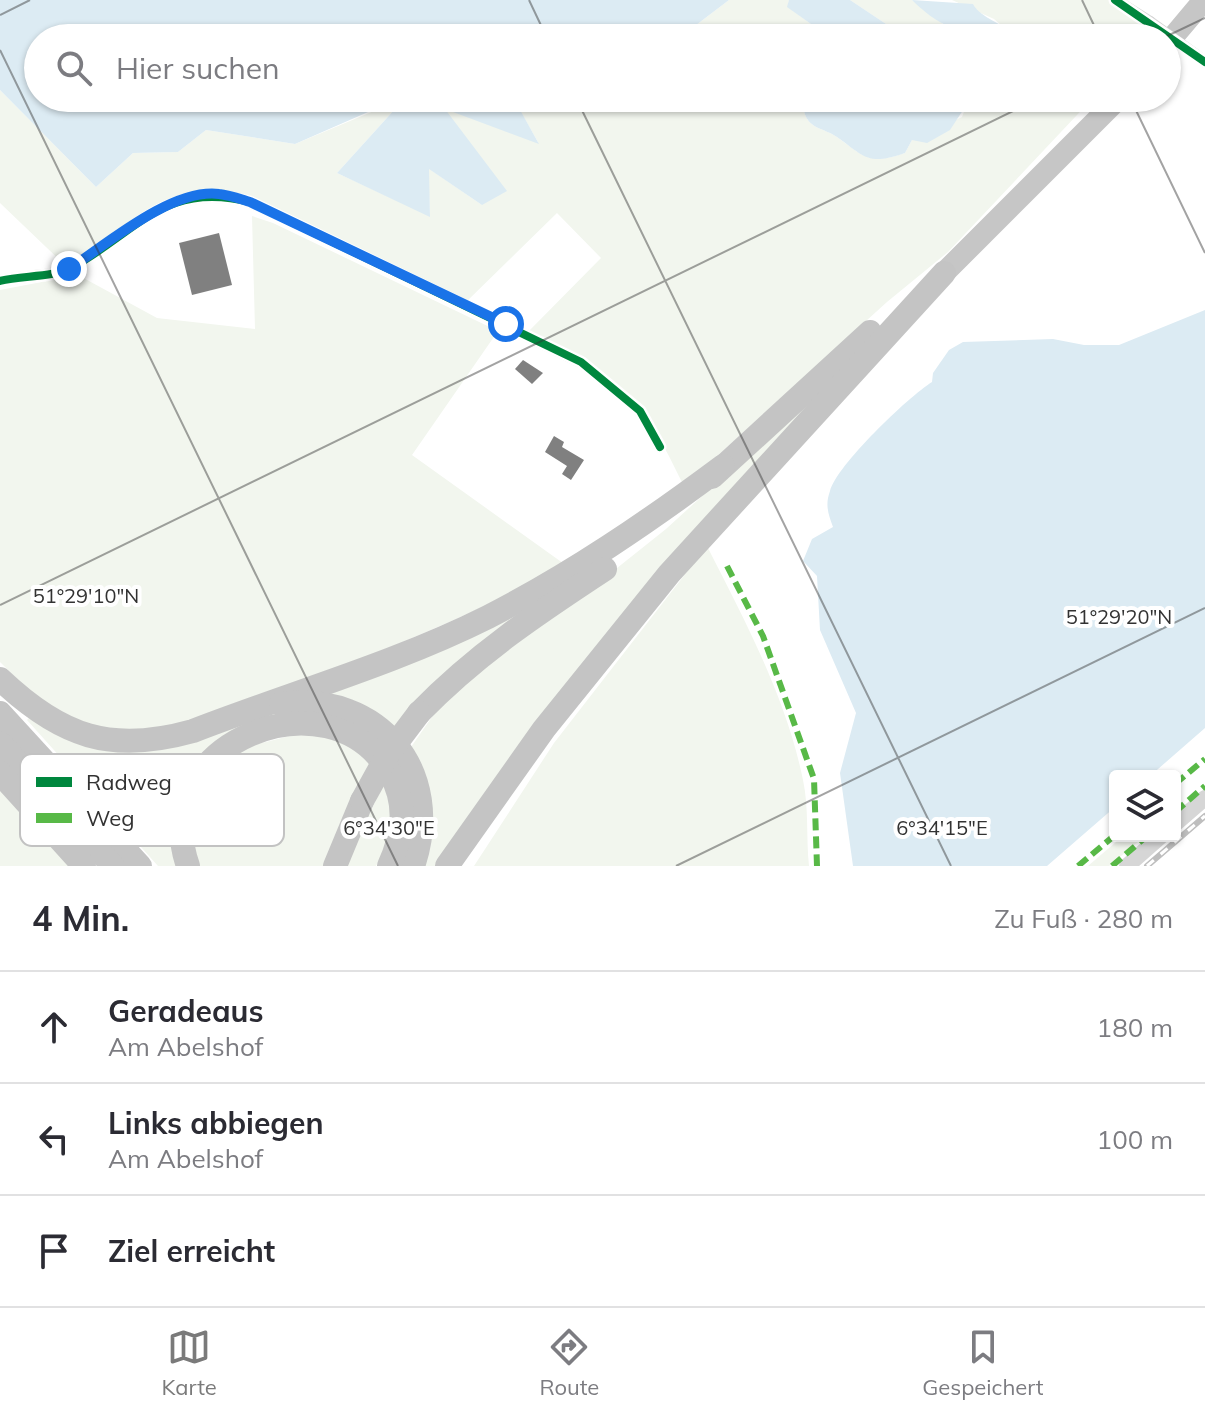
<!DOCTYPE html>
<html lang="de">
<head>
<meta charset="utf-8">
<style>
  body { margin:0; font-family:Mulish,sans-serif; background:#f7f7f7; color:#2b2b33 }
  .controls { position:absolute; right:24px; bottom:24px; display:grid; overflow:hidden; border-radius:8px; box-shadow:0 2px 6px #0004 }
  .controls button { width:72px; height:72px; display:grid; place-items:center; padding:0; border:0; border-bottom:2px solid #e1e1e2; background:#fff; color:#2b2b33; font:40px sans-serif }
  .stop { position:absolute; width:24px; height:24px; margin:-18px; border:6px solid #1a73e8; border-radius:50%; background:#fff }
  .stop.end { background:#1a73e8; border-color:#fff; box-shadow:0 2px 8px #0008 }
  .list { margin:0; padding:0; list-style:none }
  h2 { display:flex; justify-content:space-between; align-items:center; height:104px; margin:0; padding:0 32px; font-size:34px }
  h2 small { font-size:26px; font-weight:400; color:#7c7c81 }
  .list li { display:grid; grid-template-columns:52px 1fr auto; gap:24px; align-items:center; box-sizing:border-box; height:112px; padding:0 32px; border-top:2px solid #e1e1e2 }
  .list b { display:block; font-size:30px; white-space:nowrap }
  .list p { margin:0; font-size:26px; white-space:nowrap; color:#7c7c81 }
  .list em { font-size:26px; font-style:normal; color:#7c7c81 }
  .icon { flex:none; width:44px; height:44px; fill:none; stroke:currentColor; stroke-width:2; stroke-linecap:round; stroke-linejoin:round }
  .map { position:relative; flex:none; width:1205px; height:866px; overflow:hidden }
  .search { position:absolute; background:#fff; box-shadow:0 2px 6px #0004; left:24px; right:24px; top:24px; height:88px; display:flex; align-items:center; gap:20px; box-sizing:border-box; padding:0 28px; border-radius:44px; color:#7c7c81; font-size:30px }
  .sheet { height:440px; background:#fff }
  nav { display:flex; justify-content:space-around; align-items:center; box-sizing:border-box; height:112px; border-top:2px solid #e1e1e2; background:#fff; font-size:22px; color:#7c7c81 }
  nav a { display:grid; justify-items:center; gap:4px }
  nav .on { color:#7a7a7a }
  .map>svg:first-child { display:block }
  .green { fill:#f2f6ee }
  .water { fill:#dcebf3 }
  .building { fill:#808080 }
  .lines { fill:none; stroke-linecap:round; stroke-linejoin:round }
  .minor { stroke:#d6d6d6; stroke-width:12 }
  .tertiary { stroke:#d6d6d6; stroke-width:16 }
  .trunk { stroke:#c6c6c6; stroke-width:22 }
  .motorway { stroke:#c4c4c4; stroke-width:24 }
  .rail-casing { stroke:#bebebe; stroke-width:6 }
  .rail { stroke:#fff; stroke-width:3; stroke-dasharray:9; stroke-linecap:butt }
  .minor-bridge { stroke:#d6d6d6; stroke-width:12 }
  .motorway-bridge { stroke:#c4c4c4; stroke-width:24 }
  .quiet { stroke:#58b947; stroke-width:6; stroke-dasharray:12 6; stroke-linecap:butt }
  .cycleway-casing { stroke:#fff; stroke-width:13 }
  .cycleway { stroke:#00873e; stroke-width:8 }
  .route { stroke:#1a73e8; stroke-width:10 }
  .ticks { fill:none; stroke:#323232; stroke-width:2; stroke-opacity:0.45 }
  .key { fill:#fff; stroke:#c2c2c2; stroke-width:2 }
  .key-label { font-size:22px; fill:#323232 }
  .ticks-label { font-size:20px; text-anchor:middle; fill:#323232; stroke:#fff; stroke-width:8; stroke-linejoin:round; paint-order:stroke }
</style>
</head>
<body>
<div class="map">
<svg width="1205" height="866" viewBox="0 0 1205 866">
  <rect width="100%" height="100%" fill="#fff"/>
  <g class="green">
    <polygon points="729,0 789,0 788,7 811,24 817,37 769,38 756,24 740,38 679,38"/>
    <polygon points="850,0 912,0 947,27 977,38 907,38"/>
    <polygon points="952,0 1115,0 1150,22 1145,38 1016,38 994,19"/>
    <path d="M0,90L96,187L133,153L178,152L206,130L295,144L405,98L337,173L430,216L428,168L482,205L443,108L538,142L518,107L572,98H784L804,111C808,129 824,128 837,137C864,157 870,165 905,153L912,140L962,117L967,104L963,98H1093L948,252L887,302L684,486C671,461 659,432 639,411C608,377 566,355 526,334L601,258L557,213L464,304L217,194L159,210L69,269L0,203Z"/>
    <path d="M252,216L273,223L498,331L412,455L567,566C472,614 377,655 276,691C226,710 173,734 118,732C69,730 32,694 0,662V290L78,275L157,318L255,329Z"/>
    <polygon points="857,355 437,866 420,866 411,747 441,704 477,670 592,588 666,529"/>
    <path d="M707,546C745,621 786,697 803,780C809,808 806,837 809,866H474L554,743Z"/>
    <polygon points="532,603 394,734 326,699 329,687"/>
    <polygon points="298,710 343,724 215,748 181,866 158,866 27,720 29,718 76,743"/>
    <polygon points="313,730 374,758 326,866 196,866 189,812 227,752"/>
    <path d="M387,778C396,815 395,831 376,866H343Z"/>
    <polygon points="0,788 70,866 0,866"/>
    <polygon points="1123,836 1145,836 1109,866 1088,866"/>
  </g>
  <g class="water">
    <polygon points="0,0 729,0 679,38 38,38 38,98 400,98 295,144 206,130 178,152 133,153 96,187 0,90"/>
    <polygon points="789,0 850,0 907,38 816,38 811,24 787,7"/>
    <path d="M912,0L973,4C981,19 1005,23 1016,38C973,38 944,32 912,0Z"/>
    <polygon points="405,98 572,98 519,108 539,144 445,109 507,191 482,205 429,169 430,217 337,173"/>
    <path d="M784,98H963L967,104L950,130L927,143L912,140L905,153C868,166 865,157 837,137C824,128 808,129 804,111Z"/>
    <path d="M1205,310V728L1150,776H1115V807L1047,866H853L840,773L856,713L820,630L817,576L803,561L812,539L833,527C828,513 825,505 830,491C837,465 908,397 932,382L933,373L949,350L963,342L1053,339L1084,345H1119Z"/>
  </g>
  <g class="building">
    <polygon points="219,233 232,285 192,295 179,243"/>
    <polygon points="523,360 543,373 532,384 515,369"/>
    <polygon points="554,436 564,442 562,447 584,460 571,480 562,474 567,466 545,452"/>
  </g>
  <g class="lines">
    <g class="minor">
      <polyline points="1115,0 1150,22"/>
      <polyline points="1193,53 1205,62"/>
      <path d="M0,281C22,275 53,278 73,267C139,230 165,181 250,202L581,362L640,411L660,447"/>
    </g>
    <g class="tertiary">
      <polyline points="1175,824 1205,798"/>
      <polyline points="1127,866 1161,836"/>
    </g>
    <g class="trunk">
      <polyline points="1167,44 1204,0"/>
      <polyline points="944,273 1119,98"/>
    </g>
    <g class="motorway">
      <polyline points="712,477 870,332"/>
      <path d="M0,679C61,737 111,754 193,731C291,693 394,664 488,617C572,574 648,522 723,466"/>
      <path d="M281,704C380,691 445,773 413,866"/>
      <polyline points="0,713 140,866"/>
      <path d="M419,713C475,655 538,613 605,569"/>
      <polyline points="0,743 113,866"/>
      <polyline points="0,773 84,866"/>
      <path d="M188,866C145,743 330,669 390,773C408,804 403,835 389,866"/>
      <polyline points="335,866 362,801"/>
      <polyline points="447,866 544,729 669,574 944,273"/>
    </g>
    <defs>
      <polyline id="rail" points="1147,866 1205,816"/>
    </defs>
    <use href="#rail" class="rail-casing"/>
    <use href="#rail" class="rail"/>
    <polyline class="minor-bridge" points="1150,22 1193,53"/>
    <polyline class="motorway-bridge" points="362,801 388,754 419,713"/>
    <g class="quiet">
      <polyline points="727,566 763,636 814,779 817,866"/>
      <polyline points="1175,784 1205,759"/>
      <polyline points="1175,812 1205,786"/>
      <polyline points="1078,866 1115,835"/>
      <polyline points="1112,866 1147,836"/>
    </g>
    <defs>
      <g id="cycleway">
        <polyline points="1115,0 1205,62"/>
        <path d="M0,281C22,275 53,278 73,267C139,230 165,181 250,202L581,362L640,411L660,447"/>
      </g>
    </defs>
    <use href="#cycleway" class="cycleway-casing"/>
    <use href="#cycleway" class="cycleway"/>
  </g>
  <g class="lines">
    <path class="route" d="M69,269C107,244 172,188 219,194C229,195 240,199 250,202L506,324"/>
  </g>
  <path class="ticks" d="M529,0L547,38M1082,0L1100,38M0,15L30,0M1163,38L1205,18M0,50L398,866M576,98L951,866M1130,98L1205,253M0,605L1040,98M676,866L1205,608"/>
  <rect x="20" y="754" width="264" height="92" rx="12" class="key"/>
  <rect x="36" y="777" width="36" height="10" fill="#00873e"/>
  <rect x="36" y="813" width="36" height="10" fill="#58b947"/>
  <g class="key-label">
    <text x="86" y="790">Radweg</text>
    <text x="86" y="826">Weg</text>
  </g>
  <g class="ticks-label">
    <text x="86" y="603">51°29'10"N</text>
    <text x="1119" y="624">51°29'20"N</text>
    <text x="389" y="835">6°34'30"E</text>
    <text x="942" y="835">6°34'15"E</text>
  </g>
</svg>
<div class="controls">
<button><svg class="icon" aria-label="layers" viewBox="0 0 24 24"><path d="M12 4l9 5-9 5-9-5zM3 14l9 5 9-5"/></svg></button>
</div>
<div class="stop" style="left:506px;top:324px"></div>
<div class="stop end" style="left:69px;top:269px"></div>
<div class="search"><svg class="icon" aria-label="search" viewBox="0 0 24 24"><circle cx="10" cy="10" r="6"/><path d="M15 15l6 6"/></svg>Hier suchen</div>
</div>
<section class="sheet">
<h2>4 Min.<small>Zu Fuß · 280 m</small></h2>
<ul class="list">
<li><svg class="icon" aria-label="ahead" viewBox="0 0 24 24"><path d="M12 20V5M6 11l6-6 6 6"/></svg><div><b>Geradeaus</b><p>Am Abelshof</p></div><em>180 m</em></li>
<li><svg class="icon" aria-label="left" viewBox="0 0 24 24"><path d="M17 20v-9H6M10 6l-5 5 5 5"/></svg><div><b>Links abbiegen</b><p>Am Abelshof</p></div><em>100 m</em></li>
<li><svg class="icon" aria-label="arrive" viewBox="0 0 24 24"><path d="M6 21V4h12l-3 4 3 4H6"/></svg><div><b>Ziel erreicht</b></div></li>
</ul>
</section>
<nav>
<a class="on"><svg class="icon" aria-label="map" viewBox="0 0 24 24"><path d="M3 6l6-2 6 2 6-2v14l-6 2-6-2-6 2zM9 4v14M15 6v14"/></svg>Karte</a>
<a><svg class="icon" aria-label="directions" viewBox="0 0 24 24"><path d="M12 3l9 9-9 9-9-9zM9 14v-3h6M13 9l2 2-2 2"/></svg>Route</a>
<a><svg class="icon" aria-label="saved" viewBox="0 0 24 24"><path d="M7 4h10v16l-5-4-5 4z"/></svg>Gespeichert</a>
</nav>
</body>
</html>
